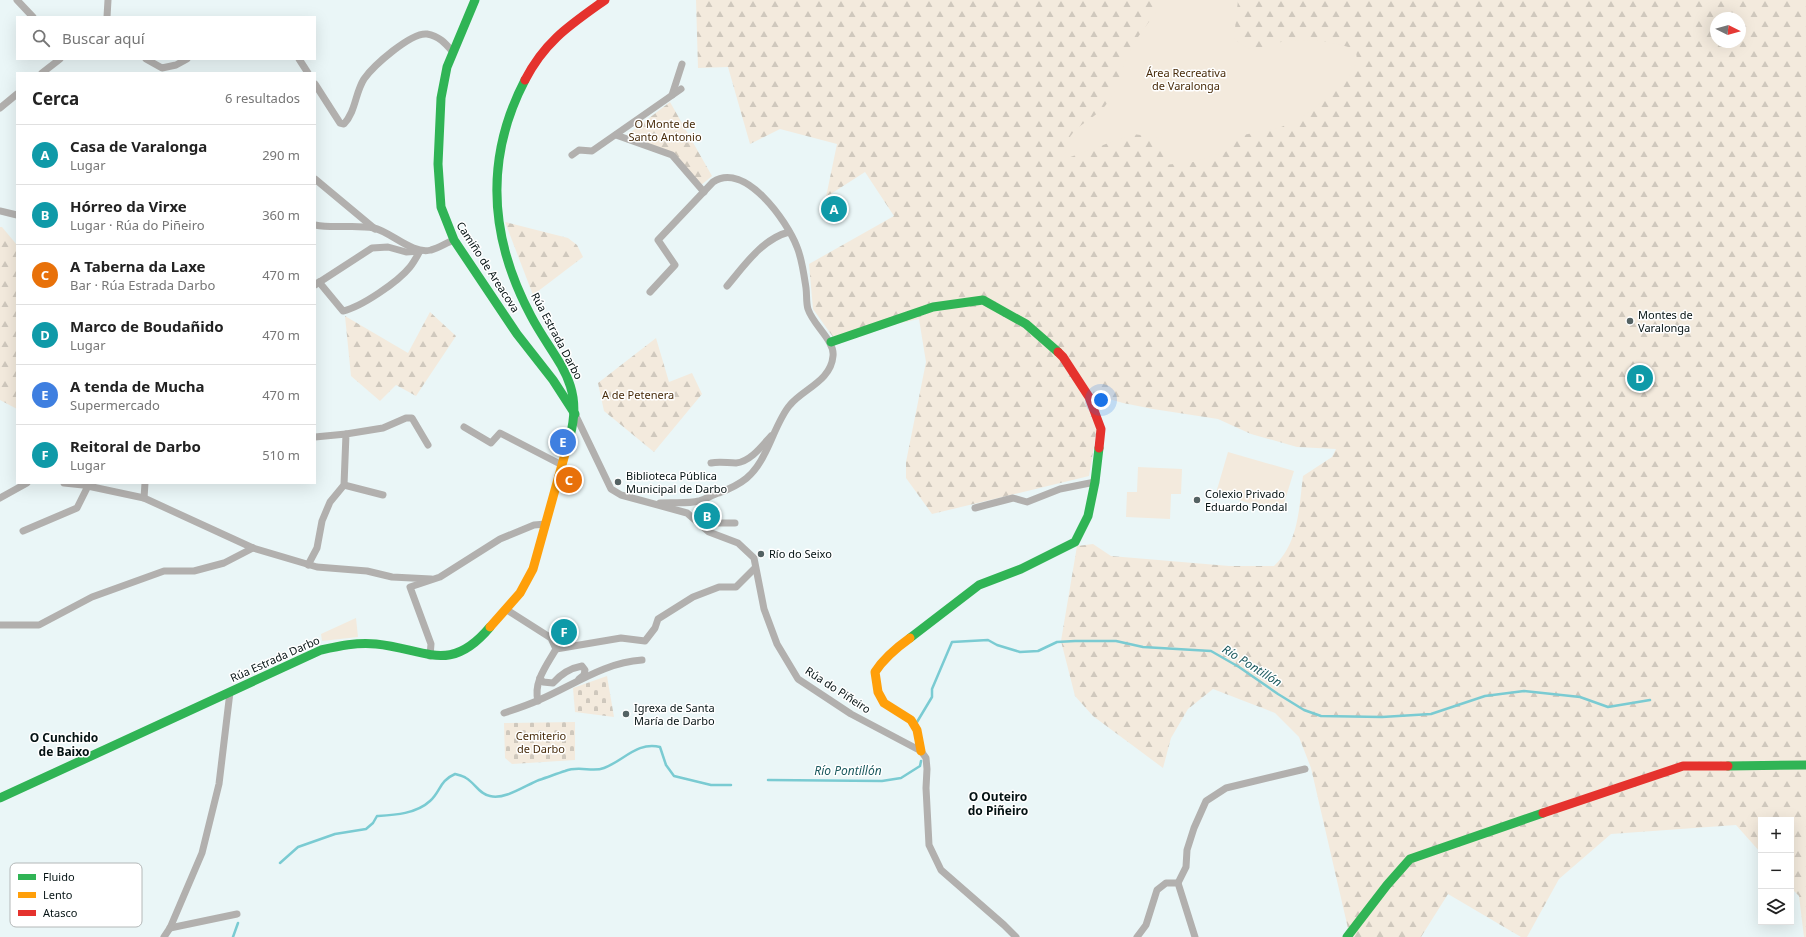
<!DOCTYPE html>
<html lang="es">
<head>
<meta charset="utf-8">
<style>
  body { margin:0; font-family:"Noto Sans",sans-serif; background:#f2f2f2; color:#222 }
  .controls { position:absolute; right:12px; bottom:12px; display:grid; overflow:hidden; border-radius:0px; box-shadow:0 4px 16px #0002 }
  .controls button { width:36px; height:36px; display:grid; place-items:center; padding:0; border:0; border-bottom:1px solid #e0e0e0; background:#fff; color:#222; font:20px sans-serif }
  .compass { position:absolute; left:1710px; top:12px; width:36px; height:36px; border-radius:50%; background:#fff; box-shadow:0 4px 16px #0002; rotate:95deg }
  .you { position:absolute; left:1101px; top:400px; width:14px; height:14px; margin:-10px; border:3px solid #fff; border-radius:50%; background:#1a73e8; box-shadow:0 0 0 6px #1a73e833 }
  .badge { display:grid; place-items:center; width:26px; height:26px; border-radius:50%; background:#0b8043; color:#fff; font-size:13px; font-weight:700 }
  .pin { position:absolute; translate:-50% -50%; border:2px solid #fff; box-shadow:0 1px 4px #0006 }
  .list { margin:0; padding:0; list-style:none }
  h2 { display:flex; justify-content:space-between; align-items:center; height:52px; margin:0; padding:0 16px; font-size:17px }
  h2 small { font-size:13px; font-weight:400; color:#767676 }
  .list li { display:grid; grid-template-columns:26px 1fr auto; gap:12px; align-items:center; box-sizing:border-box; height:60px; padding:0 16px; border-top:1px solid #e0e0e0 }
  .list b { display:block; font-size:15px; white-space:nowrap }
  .list p { margin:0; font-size:13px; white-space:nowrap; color:#767676 }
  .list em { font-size:13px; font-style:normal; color:#767676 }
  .icon { flex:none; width:22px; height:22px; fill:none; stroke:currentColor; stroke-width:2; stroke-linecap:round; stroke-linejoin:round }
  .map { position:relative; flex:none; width:1806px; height:937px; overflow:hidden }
  .search { position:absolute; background:#fff; box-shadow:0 4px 16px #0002; left:16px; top:16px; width:300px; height:44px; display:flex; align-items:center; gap:10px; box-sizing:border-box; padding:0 14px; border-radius:0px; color:#767676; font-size:15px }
  .panel { position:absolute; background:#fff; box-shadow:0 4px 16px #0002; left:16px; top:72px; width:300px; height:412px; border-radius:0px }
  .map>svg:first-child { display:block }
  .forest { fill:url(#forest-firs); fill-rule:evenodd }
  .cemetery { fill:url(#cemetery-stones) }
  .park { fill:#f3eadd }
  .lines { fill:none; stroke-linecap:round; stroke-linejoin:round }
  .stream { stroke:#7acbd2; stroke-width:2.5 }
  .street { stroke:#b2b0ae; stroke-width:7 }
  .fast { stroke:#30b455; stroke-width:9 }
  .slow { stroke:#ff9f0a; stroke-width:9 }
  .jam { stroke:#e5322d; stroke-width:9 }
  .poi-dot { fill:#546263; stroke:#fff; stroke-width:1.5 }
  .labels { text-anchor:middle; stroke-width:3; stroke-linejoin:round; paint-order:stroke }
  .park-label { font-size:11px; fill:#482c0b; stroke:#fff }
  .street-label { font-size:11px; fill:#041213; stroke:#fff }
  .poi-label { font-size:11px; fill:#041213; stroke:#fff; text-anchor:start }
  .water-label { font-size:12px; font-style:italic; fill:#1b595e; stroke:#fff }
  .neighbourhood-label { font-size:12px; font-weight:bold; fill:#041213; stroke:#fff }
  .key { fill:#fff; stroke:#b4b8b8; stroke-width:1 }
  .key-label { font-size:11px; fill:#041213 }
</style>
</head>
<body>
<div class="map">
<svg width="1806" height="937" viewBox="0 0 1806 937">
  <defs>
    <pattern id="forest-firs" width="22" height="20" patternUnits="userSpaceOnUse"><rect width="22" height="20" fill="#f3eadd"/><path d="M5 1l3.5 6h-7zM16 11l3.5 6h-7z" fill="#cfc8bd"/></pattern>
    <pattern id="cemetery-stones" width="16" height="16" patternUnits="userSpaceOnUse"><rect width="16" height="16" fill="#f3eadd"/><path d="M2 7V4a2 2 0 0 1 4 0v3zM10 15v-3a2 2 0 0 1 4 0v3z" fill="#cfc8bd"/></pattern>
  </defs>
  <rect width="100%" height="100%" fill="#eaf6f7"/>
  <g class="forest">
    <path d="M696,0H1806V937H1804L1799,896L1791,888V820H1761V853L1736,825L1611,834L1559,879L1527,937H1521L1448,894L1421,937H1350L1311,768L1299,737L1275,713L1213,689L1188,709L1171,738L1163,768L1093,716L1075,696L1061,641L1077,546L1093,544L1111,556L1229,566H1274C1299,543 1299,507 1303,476L1332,457L1336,449L1297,447L1251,434L1218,419L1153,409L1123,403L1102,397L1089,476L932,514L906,478V462L926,362L919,319L833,337L813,309L809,264L894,216L865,172L826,197L837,144L780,129L750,144L728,67L698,68ZM1716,18H1740V42H1716Z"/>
    <polygon points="670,102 712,176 700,186 674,153 627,135"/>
    <polygon points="505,222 568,238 577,245 583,257 533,295"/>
    <polygon points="0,227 2,227 17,245 17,409 0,400"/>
    <polygon points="430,312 456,336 416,396 396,385 380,401 351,376 345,316 408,353"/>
    <polygon points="656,338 669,382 692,373 702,394 654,452 604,411 598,383"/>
  </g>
  <g class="cemetery">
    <polygon points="607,676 614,717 575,712 573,688"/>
    <polygon points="575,722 575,760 512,764 505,758 504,723"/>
  </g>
  <g class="park">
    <path d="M1166,0H1238L1234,38C1240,44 1244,47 1252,49C1259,50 1269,45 1276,43C1301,38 1332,40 1356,50L1357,62L1348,78L1328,98L1299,119L1279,128L1243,135L1225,152L1193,162L1164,165L1167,141L1163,138L1133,134L1065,159C1065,126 1086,127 1105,106C1118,92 1119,75 1126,59C1134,39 1153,17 1166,0Z"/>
    <polygon points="1228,452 1294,471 1281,513 1216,493"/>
    <polygon points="1138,467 1182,469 1181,494 1171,494 1170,519 1126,517 1127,492 1137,492"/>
    <polygon points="356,618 358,637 322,641 321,634"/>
  </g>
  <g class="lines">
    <g class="stream">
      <polyline points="917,722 932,697 932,689 952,642 988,640 997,645 1020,652 1038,651 1057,642 1075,641 1116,641 1143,647 1211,651 1239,667 1278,694 1304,710 1321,716 1382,717 1431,714 1485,696 1524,691 1580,697 1608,707 1650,700"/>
      <polyline points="768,780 882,781 901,778 920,766 921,761"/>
      <path d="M280,863L298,847L335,834L366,829L373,823L377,816C394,815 416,814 430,801C441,791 439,781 455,774C458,775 463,776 466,778C475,783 479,794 490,796C505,800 526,785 539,780C548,777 556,774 565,771C580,765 592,773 604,768C623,761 638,741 660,747L666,765L674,776L711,785H731"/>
      <polyline points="233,937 238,923"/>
    </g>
    <g class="street">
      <polyline points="17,0 33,17"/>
      <polyline points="107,17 108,0"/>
      <polyline points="146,59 162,68 176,65 187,59"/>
      <polyline points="299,59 308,73"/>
      <polyline points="42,73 60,59"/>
      <path d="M315,84L340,123L344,124C356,111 355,93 364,79C373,66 411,32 427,34C439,36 445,43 452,51"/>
      <polyline points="672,95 682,64"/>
      <polyline points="0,108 17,94"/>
      <polyline points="616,135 672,155 704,192"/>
      <polyline points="572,155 579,150 592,151 681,89"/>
      <polyline points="315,179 375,229"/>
      <polyline points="0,211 17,215"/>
      <path d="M315,225C335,229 354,224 374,228C391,232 413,255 431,250C439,248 446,243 454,240"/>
      <path d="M319,282L343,311C361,307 398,282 410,267C414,262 417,256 420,251"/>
      <polyline points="315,285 372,248 388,247 406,252 420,251"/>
      <path d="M727,286C744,266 762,239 789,232"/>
      <path d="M650,292L675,265L658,240L713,182C745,161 787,221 797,247C802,259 804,275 806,288C807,295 806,303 808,309C813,325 835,341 833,356C831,381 803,389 790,405C780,416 772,440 765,453C754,476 742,484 719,493C712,495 706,499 699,501C687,504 672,502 660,503"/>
      <polyline points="575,414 611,489 621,495 687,513 709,532 738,543 754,558 764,609 777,644 798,679 851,714 921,751 926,758 927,769 926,788 929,845 941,870 1004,925 1016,937"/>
      <polyline points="464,427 491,443 500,433 562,465"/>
      <polyline points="315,437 346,434"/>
      <path d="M711,463C720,461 727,463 736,463C750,462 762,446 771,436"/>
      <polyline points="64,483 83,485 144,498 253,548 317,567 367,571 392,577 431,579"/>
      <polyline points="344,485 383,495"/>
      <polyline points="0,498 27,483"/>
      <polyline points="144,498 145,483"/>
      <polyline points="975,508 1013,498 1027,502 1060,489 1095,482"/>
      <polyline points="695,519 717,523 735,523"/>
      <polyline points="23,531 77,508 88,486"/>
      <polyline points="308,565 317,548 322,521 330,502 344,485 346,434 383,428 406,418 412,418 428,445"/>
      <polyline points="507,610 551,638 556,649"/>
      <polyline points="0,625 39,625 92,597 164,571 194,571 224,563 253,548"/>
      <polyline points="556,649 621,638 645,641 655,628 658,619 693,597 719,587 736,587 755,568"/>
      <polyline points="430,656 431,644 410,587 440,577 500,539 534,525 546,524"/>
      <path d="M540,678L543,682L553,683C560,675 571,668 582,666L585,670L584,675L579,679"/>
      <path d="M538,701C533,682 547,665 556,649"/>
      <path d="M504,713C516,709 528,705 539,700C572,686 605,662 642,660"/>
      <polyline points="1178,883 1186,867 1187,850 1194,828 1206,801 1226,788 1305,769"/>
      <polyline points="170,928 237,914"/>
      <polyline points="164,937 170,928 202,853 219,784 230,692"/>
      <polyline points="1137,937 1146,925 1157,890 1166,883 1178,883 1195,937"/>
    </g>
    <g class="fast">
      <polyline points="475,0 447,67 441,98 438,164 441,207 454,240 517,334 553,380 575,414"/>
      <path d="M525,80C484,159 490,239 531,316C554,360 585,382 570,436"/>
      <polyline points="831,342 933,307 983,300 1026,324 1058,352"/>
      <polyline points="910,638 979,585 1021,569 1075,542 1088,516 1095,482 1099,448"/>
      <polyline points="1728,766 1806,765"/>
      <path d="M0,798L321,650C339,646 357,642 376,644C426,649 450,675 490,627"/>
      <polyline points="1347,937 1387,885 1410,859 1543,813"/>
    </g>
    <g class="slow">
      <polyline points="490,627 520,593 533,569 570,436"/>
      <path d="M910,638C896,648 884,658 875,672L878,692L884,703L911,720L917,730L921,751"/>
    </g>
    <g class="jam">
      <path d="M525,80C545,41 570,25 605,0"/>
      <polyline points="1058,352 1063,357 1089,397 1101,429 1099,448"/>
      <polyline points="1543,813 1683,766 1728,766"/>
    </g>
  </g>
  <g class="poi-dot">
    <circle cx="1630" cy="321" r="4"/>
    <circle cx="618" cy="482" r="4"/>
    <circle cx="1197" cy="500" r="4"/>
    <circle cx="761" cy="554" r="4"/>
    <circle cx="626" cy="714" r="4"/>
  </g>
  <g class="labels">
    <g class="park-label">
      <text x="1186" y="77">Área Recreativa<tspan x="1186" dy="13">de Varalonga</tspan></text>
      <text x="665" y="128">O Monte de<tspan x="665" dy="13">Santo Antonio</tspan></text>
      <text x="638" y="399">A de Petenera</text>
      <text x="541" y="740">Cemiterio<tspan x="541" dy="13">de Darbo</tspan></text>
    </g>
    <g class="street-label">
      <text transform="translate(488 267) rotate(57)" y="4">Camiño de Areacova</text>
      <text transform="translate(557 336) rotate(62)" y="4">Rúa Estrada Darbo</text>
      <text transform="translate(275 659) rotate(-24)" y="4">Rúa Estrada Darbo</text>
      <text transform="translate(838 690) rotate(33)" y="4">Rúa do Piñeiro</text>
    </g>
    <g class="poi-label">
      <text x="1638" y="319">Montes de<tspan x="1638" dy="13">Varalonga</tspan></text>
      <text x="626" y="480">Biblioteca Pública<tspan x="626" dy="13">Municipal de Darbo</tspan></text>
      <text x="1205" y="498">Colexio Privado<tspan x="1205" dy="13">Eduardo Pondal</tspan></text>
      <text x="769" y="558">Río do Seixo</text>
      <text x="634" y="712">Igrexa de Santa<tspan x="634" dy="13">María de Darbo</tspan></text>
    </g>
    <g class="water-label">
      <text transform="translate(1252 666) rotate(32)" y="4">Río Pontillón</text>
      <text x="848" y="775">Río Pontillón</text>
    </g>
    <g class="neighbourhood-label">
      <text x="64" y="742">O Cunchido<tspan x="64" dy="14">de Baixo</tspan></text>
      <text x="998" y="801">O Outeiro<tspan x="998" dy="14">do Piñeiro</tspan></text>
    </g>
  </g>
  <rect x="10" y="863" width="132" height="64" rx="6" class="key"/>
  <rect x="18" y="874" width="18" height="6" fill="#30b455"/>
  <rect x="18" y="892" width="18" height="6" fill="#ff9f0a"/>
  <rect x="18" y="910" width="18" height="6" fill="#e5322d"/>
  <g class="key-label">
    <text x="43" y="881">Fluido</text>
    <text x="43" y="899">Lento</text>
    <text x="43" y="917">Atasco</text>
  </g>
</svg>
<div class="controls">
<button>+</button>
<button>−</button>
<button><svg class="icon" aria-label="layers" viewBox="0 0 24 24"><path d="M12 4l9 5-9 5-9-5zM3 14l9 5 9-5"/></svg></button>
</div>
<svg class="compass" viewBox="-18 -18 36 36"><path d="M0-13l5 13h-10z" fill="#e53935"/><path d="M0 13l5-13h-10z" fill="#767676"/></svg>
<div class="you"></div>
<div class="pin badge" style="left:834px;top:209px;background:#0f9aa8">A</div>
<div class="pin badge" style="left:707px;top:516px;background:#0f9aa8">B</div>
<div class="pin badge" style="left:569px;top:480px;background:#e8710a">C</div>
<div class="pin badge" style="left:1640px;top:378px;background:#0f9aa8">D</div>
<div class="pin badge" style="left:563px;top:442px;background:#3f7fe0">E</div>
<div class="pin badge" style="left:564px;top:632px;background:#0f9aa8">F</div>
<div class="search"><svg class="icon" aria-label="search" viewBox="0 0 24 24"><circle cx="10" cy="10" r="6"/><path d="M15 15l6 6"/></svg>Buscar aquí</div>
<section class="panel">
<h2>Cerca<small>6 resultados</small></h2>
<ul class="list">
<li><span class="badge" style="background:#0f9aa8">A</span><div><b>Casa de Varalonga</b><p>Lugar</p></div><em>290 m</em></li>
<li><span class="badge" style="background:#0f9aa8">B</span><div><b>Hórreo da Virxe</b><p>Lugar · Rúa do Piñeiro</p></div><em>360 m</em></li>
<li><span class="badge" style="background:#e8710a">C</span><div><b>A Taberna da Laxe</b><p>Bar · Rúa Estrada Darbo</p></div><em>470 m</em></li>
<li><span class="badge" style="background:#0f9aa8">D</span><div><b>Marco de Boudañido</b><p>Lugar</p></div><em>470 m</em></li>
<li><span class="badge" style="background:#3f7fe0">E</span><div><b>A tenda de Mucha</b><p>Supermercado</p></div><em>470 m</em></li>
<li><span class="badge" style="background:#0f9aa8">F</span><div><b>Reitoral de Darbo</b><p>Lugar</p></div><em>510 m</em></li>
</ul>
</section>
</div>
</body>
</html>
